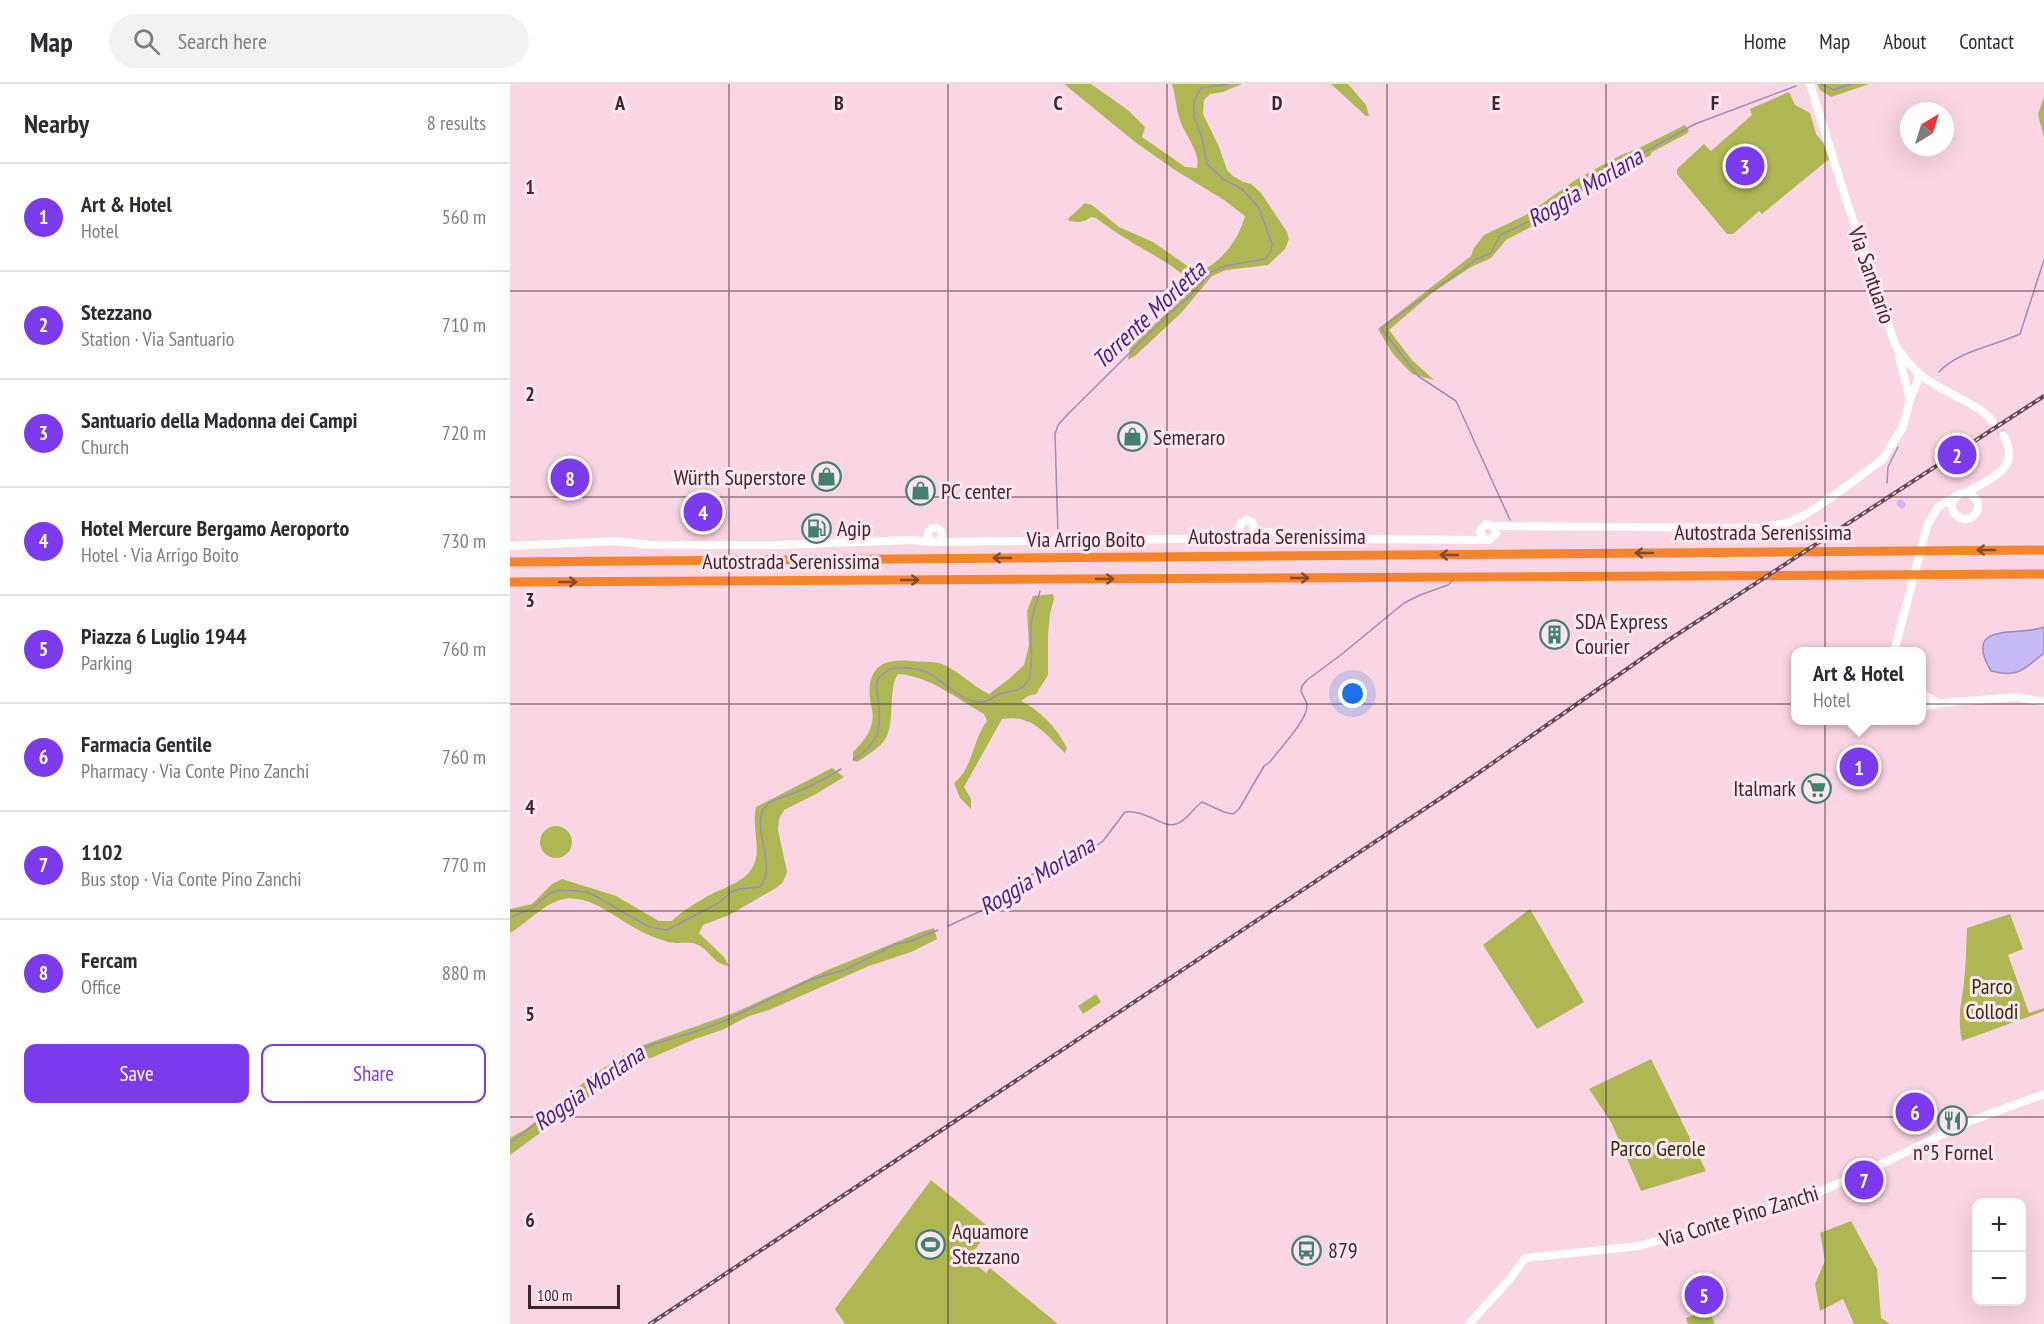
<!DOCTYPE html>
<html lang="en">
<head>
<meta charset="utf-8">
<style>
  body { margin:0; font-family:"PT Sans Narrow",sans-serif; background:#f2f2f3; color:#2b2b33 }
  .controls { position:absolute; right:18px; bottom:18px; display:grid; overflow:hidden; border-radius:12px; box-shadow:0 6px 24px #0002 }
  .controls button { width:54px; height:54px; display:grid; place-items:center; padding:0; border:0; border-bottom:2px solid #e1e1e2; background:#fff; color:#2b2b33; font:30px sans-serif }
  .compass { position:absolute; left:1390px; top:18px; width:54px; height:54px; border-radius:50%; background:#fff; box-shadow:0 6px 24px #0002; rotate:38deg }
  .scale { position:absolute; left:18px; bottom:15px; width:92px; box-sizing:border-box; padding-left:6px; border:3px solid #3b252e; border-top:0; font-size:16px; line-height:21px; white-space:nowrap; color:#3b252e; -webkit-text-stroke:4px #ffe6ef; paint-order:stroke }
  .you { position:absolute; left:843px; top:610px; width:21px; height:21px; margin:-15px; border:4px solid #fff; border-radius:50%; background:#1a73e8; box-shadow:0 0 0 9px #1a73e833 }
  .badge { display:grid; place-items:center; width:39px; height:39px; border-radius:50%; background:#7c3aed; color:#fff; font-size:20px; font-weight:700 }
  .pin { position:absolute; translate:-50% -50%; border:3px solid #fff; box-shadow:0 2px 6px #0006 }
  .popup { position:absolute; left:1281px; top:563px; width:135px; height:78px; box-sizing:border-box; display:grid; place-content:center; border-radius:12px; background:#fff; filter:drop-shadow(0 2px 4px #0005); font-size:20px; white-space:nowrap; color:#7c7c81 }
  .popup b { font-size:22px; color:#2b2b33 }
  .popup::after { content:''; position:absolute; left:50%; top:100%; margin-left:-12px; border:12px solid transparent; border-top-color:#fff }
  .list { margin:0; padding:0; list-style:none }
  h2 { display:flex; justify-content:space-between; align-items:center; height:78px; margin:0; padding:0 24px; font-size:26px }
  h2 small { font-size:20px; font-weight:400; color:#7c7c81 }
  .list li { display:grid; grid-template-columns:39px 1fr auto; gap:18px; align-items:center; box-sizing:border-box; height:108px; padding:0 24px; border-top:2px solid #e1e1e2 }
  .list b { display:block; font-size:22px; white-space:nowrap }
  .list p { margin:0; font-size:20px; white-space:nowrap; color:#7c7c81 }
  .list em { font-size:20px; font-style:normal; color:#7c7c81 }
  .actions { display:flex; gap:12px; padding:18px 24px }
  .actions a { flex:1; padding:14px 0; border:2px solid #7c3aed; border-radius:12px; text-align:center; font-size:21px; color:#7c3aed }
  .actions .main { background:#7c3aed; color:#fff }
  .icon { flex:none; width:33px; height:33px; fill:none; stroke:currentColor; stroke-width:2; stroke-linecap:round; stroke-linejoin:round }
  .map { position:relative; flex:none; width:1534px; height:1240px; overflow:hidden }
  header { display:flex; align-items:center; gap:36px; box-sizing:border-box; height:84px; padding:0 30px; background:#fff; border-bottom:2px solid #e1e1e2 }
  header strong { font-size:28px }
  nav { display:flex; gap:33px; margin-inline-start:auto; font-size:21px }
  .search { width:420px; height:54px; background:#f2f2f3; display:flex; align-items:center; gap:15px; box-sizing:border-box; padding:0 21px; border-radius:33px; color:#7c7c81; font-size:22px }
  main { display:flex }
  aside { flex:1; background:#fff }
  .map>svg:first-child { display:block }
  .green { fill:#afb755 }
  .water { fill:#c5baf4; stroke:#9c8db9; stroke-width:1.5 }
  .lines { fill:none; stroke-linecap:round; stroke-linejoin:round }
  .stream { stroke:#9c8db9; stroke-width:1.5 }
  .canal { stroke:#c5baf4; stroke-width:7 }
  .secondary-tunnel { stroke:#d4b2bf; stroke-width:8; stroke-dasharray:8 4; stroke-linecap:butt }
  .secondary { stroke:#fff; stroke-width:8 }
  .highway { stroke:#f4842e; stroke-width:9 }
  .rail-casing { stroke:#614852; stroke-width:4 }
  .rail { stroke:#ffe6ef; stroke-width:1.5; stroke-dasharray:4.5; stroke-linecap:butt }
  .oneway { stroke:#854b2e }
  .grid { fill:none; stroke:#3b252e; stroke-width:1.5; stroke-opacity:0.55 }
  .labels { text-anchor:middle; stroke-width:6; stroke-linejoin:round; paint-order:stroke }
  .street-label { font-size:22px; fill:#3b252e; stroke:#ffe6ef }
  .poi-label { font-size:22px; fill:#3b252e; stroke:#ffe6ef; text-anchor:start }
  .park-label { font-size:22px; fill:#2d3000; stroke:#ffe6ef }
  .water-label { font-size:24px; font-style:italic; fill:#461e8b; stroke:#ffe6ef }
  .grid-label { font-size:20px; text-anchor:middle; font-weight:bold; fill:#3b252e; stroke:#ffe6ef; stroke-width:6; stroke-linejoin:round; paint-order:stroke }
</style>
</head>
<body>
<header>
<strong>Map</strong>
<div class="search"><svg class="icon" aria-label="search" viewBox="0 0 24 24"><circle cx="10" cy="10" r="6"/><path d="M15 15l6 6"/></svg>Search here</div>
<nav><a>Home</a><a>Map</a><a>About</a><a>Contact</a></nav>
</header>
<main>
<aside>
<h2>Nearby<small>8 results</small></h2>
<ul class="list">
<li><span class="badge">1</span><div><b>Art &amp; Hotel</b><p>Hotel</p></div><em>560 m</em></li>
<li><span class="badge">2</span><div><b>Stezzano</b><p>Station · Via Santuario</p></div><em>710 m</em></li>
<li><span class="badge">3</span><div><b>Santuario della Madonna dei Campi</b><p>Church</p></div><em>720 m</em></li>
<li><span class="badge">4</span><div><b>Hotel Mercure Bergamo Aeroporto</b><p>Hotel · Via Arrigo Boito</p></div><em>730 m</em></li>
<li><span class="badge">5</span><div><b>Piazza 6 Luglio 1944</b><p>Parking</p></div><em>760 m</em></li>
<li><span class="badge">6</span><div><b>Farmacia Gentile</b><p>Pharmacy · Via Conte Pino Zanchi</p></div><em>760 m</em></li>
<li><span class="badge">7</span><div><b>1102</b><p>Bus stop · Via Conte Pino Zanchi</p></div><em>770 m</em></li>
<li><span class="badge">8</span><div><b>Fercam</b><p>Office</p></div><em>880 m</em></li>
</ul>
<div class="actions"><a class="main">Save</a><a>Share</a></div>
</aside>
<div class="map">
<svg width="1534" height="1240" viewBox="0 0 1534 1240">
  <rect width="100%" height="100%" fill="#fad5e3"/>
  <g class="green">
    <path d="M554,0H581L619,27L635,43L632,53L675,83L687,84C691,70 676,52 671,39C666,26 666,13 662,0H732L713,8L700,10L694,16L693,30L709,63L717,86L723,92L733,98L741,100L751,109L777,148L779,155L775,165L758,181L716,186L702,192L672,228L625,272L618,276L620,263L677,210L682,201C671,183 634,167 617,155C606,149 596,141 586,134L581,133C573,139 568,138 559,137L558,135L575,119L582,121L609,143L643,158L686,188C710,182 729,155 735,132L714,116L665,86L625,58Z"/>
    <polygon points="821,0 838,0 856,21 859,32 856,32"/>
    <polygon points="1307,0 1359,0 1321,13 1310,6"/>
    <polygon points="1279,8 1285,21 1300,29 1306,50 1314,60 1319,75 1252,130 1249,127 1223,150 1217,150 1167,90 1167,85 1194,60 1201,67 1242,31 1240,25"/>
    <polygon points="1534,13 1534,54 1528,30"/>
    <polygon points="1175,41 1179,47 1176,50 1142,68 1140,72 1122,79 1074,105 1059,123 996,156 981,174 961,183 922,209 879,246 902,276 924,296 902,290 883,270 868,245 961,172 964,164 974,151 1016,131 1067,95 1111,71 1127,65"/>
    <path d="M543,510L544,515L540,529L538,551V591L526,610L518,612L511,617C531,627 547,644 557,664L555,669C535,650 523,630 492,635L454,703L461,715V725L450,714L444,699C463,684 463,655 477,637L474,630C447,615 420,592 388,590C378,603 385,638 376,654C370,664 356,672 347,678L343,676V668C351,660 360,650 362,638C364,630 361,623 360,615C357,585 371,574 401,577C410,578 424,577 432,580C449,587 462,602 479,610L499,595L514,581L519,561L517,527L523,512Z"/>
    <path d="M322,684L334,693L306,710L274,726L269,735L268,746L277,788L273,798L266,804L219,831L193,841L189,849L214,873L219,882C201,879 201,866 186,860C176,857 166,861 155,857C142,853 129,847 118,840C98,828 75,809 50,816C31,822 17,839 0,849V825L22,820L42,800L52,795L106,812L149,837H162C171,827 185,820 196,813C215,802 241,798 246,774C249,757 242,743 246,723Z"/>
    <circle cx="46" cy="758" r="16"/>
    <polygon points="1020,825 1074,918 1027,945 973,861"/>
    <path d="M1500,830L1513,865L1498,871L1519,929L1534,924V927L1452,957C1448,939 1450,924 1453,906C1456,886 1456,865 1457,844Z"/>
    <polygon points="424,844 427,855 401,868 359,882 259,926 239,932 212,946 185,955 122,982 0,1071 0,1054 16,1045 83,991 125,964 226,928 320,885 411,848"/>
    <polygon points="586,910 591,918 573,930 568,922"/>
    <polygon points="1141,975 1196,1087 1131,1107 1101,1038 1079,1005"/>
    <polygon points="421,1096 481,1145 458,1174 476,1189 480,1184 548,1240 335,1240 325,1225"/>
    <polygon points="1341,1137 1367,1185 1371,1234 1380,1240 1344,1240 1333,1215 1310,1227 1305,1200 1315,1177 1310,1149"/>
    <polygon points="1199,1225 1205,1240 1178,1240 1176,1234"/>
  </g>
  <path class="water" d="M1534,543V569C1513,586 1508,594 1481,587C1451,536 1510,553 1534,543Z"/>
  <g class="lines">
    <g class="stream">
      <polyline points="1311,0 1324,6 1341,0"/>
      <path d="M1429,288C1448,267 1484,262 1510,250L1534,176"/>
      <polyline points="1377,399 1378,383 1388,363"/>
      <polyline points="1000,436 946,317 908,292 871,244 967,175 981,169 990,151 1053,122 1066,106 1185,40 1286,2"/>
      <polyline points="548,452 545,350 548,341 558,330 660,229 679,213 701,188 715,182 755,175 761,167 762,160 749,124 732,105 713,95 697,80 692,54 684,33 684,17 691,4 718,0"/>
      <path d="M343,676C370,659 372,643 368,614C367,608 365,600 368,595C371,591 376,588 379,585C392,583 407,583 420,590C435,598 453,620 472,618C480,618 486,610 493,609C505,606 514,607 519,594C524,580 520,558 521,543C521,532 527,518 530,507"/>
      <path d="M0,834L22,824L40,809L51,806L78,808L139,843L157,846L210,818L221,808L229,805L250,803C270,780 235,737 259,719C268,714 280,711 289,707C304,701 318,693 331,685"/>
      <path d="M438,842L475,825L516,794L536,783L580,766L593,757L615,728C636,725 653,745 666,740C677,737 683,724 692,718L714,728L723,730L729,725L754,682L760,678C769,665 798,636 797,621C796,616 793,612 791,607L792,602L797,596L832,570L894,519L910,511L938,501L943,496"/>
      <polyline points="0,1059 102,983 140,961 181,949 212,938 300,896 337,885 386,860 401,857 428,846"/>
    </g>
    <polyline class="canal" points="1390,419 1392,421"/>
    <polyline class="secondary-tunnel" points="1483,338 1493,351"/>
    <g class="secondary">
      <path d="M1300,0L1335,112L1385,260C1404,292 1421,299 1453,316C1464,322 1475,327 1483,338"/>
      <polyline points="1389,273 1400,315"/>
      <path d="M1457,408C1480,395 1513,384 1493,351"/>
      <circle cx="1455" cy="422" r="13"/>
      <polyline points="984,442 1246,444 1276,439 1293,432 1322,413 1372,376 1393,343 1400,315 1407,299 1408,290"/>
      <circle cx="425" cy="451" r="7"/>
      <polyline points="743,449 763,448 819,455 979,456 986,450 984,442 976,440 972,444 970,448 974,454"/>
      <polyline points="429,458 674,455 705,451 737,452 741,451 745,446 742,438 737,436 731,439 729,445 733,451"/>
      <polyline points="0,462 106,457 140,461 269,461 401,456 424,458"/>
      <polyline points="1384,568 1417,442 1428,423 1446,412"/>
      <polyline points="1412,610 1429,619"/>
      <polyline points="1412,623 1430,619 1507,613 1534,618"/>
      <polyline points="959,1240 1000,1195 1015,1174 1129,1162 1296,1114 1384,1074 1458,1038 1534,1010"/>
    </g>
    <g class="highway">
      <polyline points="0,478 1534,466"/>
      <polyline points="0,498 1534,490"/>
    </g>
    <defs>
      <polyline id="rail" points="140,1240 964,692 1157,557 1534,312"/>
    </defs>
    <use href="#rail" class="rail-casing"/>
    <use href="#rail" class="rail"/>
  </g>
  <defs><path id="oneway-shaft" d="M-6 0H5M1.5-3L5.5 0L1.5 3" fill="none" stroke-width="1.6" stroke-linecap="round" stroke-linejoin="round" transform="scale(1.5)"/></defs>
  <g class="oneway">
    <use href="#oneway-shaft" transform="translate(1476 466) rotate(180)"/>
    <use href="#oneway-shaft" transform="translate(1134 469) rotate(180)"/>
    <use href="#oneway-shaft" transform="translate(939 471) rotate(180)"/>
    <use href="#oneway-shaft" transform="translate(492 474) rotate(180)"/>
    <use href="#oneway-shaft" transform="translate(790 494)"/>
    <use href="#oneway-shaft" transform="translate(595 495)"/>
    <use href="#oneway-shaft" transform="translate(400 496)"/>
    <use href="#oneway-shaft" transform="translate(58 498)"/>
  </g>
  <path class="grid" d="M219,0V1240M438,0V1240M657,0V1240M877,0V1240M1096,0V1240M1315,0V1240M0,207H1534M0,413H1534M0,620H1534M0,827H1534M0,1033H1534"/>
  <defs>
    <symbol id="shop-ring" viewBox="-11 -11 22 22"><circle r="9.5" fill="#ffe6ef" stroke="#41816f" stroke-width="1.5"/><path d="M-5-2.5h2.3a2.7 3.5 0 0 1 5.4 0H5L5.5 6h-11ZM-1.5-2.5h3a1.5 2.3 0 0 0-3 0Z" fill="#41816f"/></symbol>
    <symbol id="fuel-ring" viewBox="-11 -11 22 22"><circle r="9.5" fill="#ffe6ef" stroke="#41816f" stroke-width="1.5"/><path d="M-5.5-6h7V0h2V4h1.3V-2.5L3-4.5l.8-.8L6-3V5H2.5V1h-1V6h-7ZM-4.2-4.7v3.2H.2V-4.7Z" fill="#41816f"/></symbol>
    <symbol id="building-ring" viewBox="-11 -11 22 22"><circle r="9.5" fill="#ffe6ef" stroke="#41816f" stroke-width="1.5"/><path d="M-4-6H4V6H1V3H-1V6H-4ZM-2.5-4.3h1.7v1.8h-1.7ZM.8-4.3h1.7v1.8H.8ZM-2.5-1h1.7V.8h-1.7ZM.8-1h1.7V.8H.8Z" fill="#41816f"/></symbol>
    <symbol id="supermarket-ring" viewBox="-11 -11 22 22"><circle r="9.5" fill="#ffe6ef" stroke="#41816f" stroke-width="1.5"/><path d="M-6-5.5h2.5l.6 2H6L4.5 2H-2.5L-4.4-4H-6ZM-1.5 3.2a1.3 1.3 0 1 0 .1 0ZM3 3.2a1.3 1.3 0 1 0 .1 0Z" fill="#41816f"/></symbol>
    <symbol id="restaurant-ring" viewBox="-11 -11 22 22"><circle r="9.5" fill="#ffe6ef" stroke="#41816f" stroke-width="1.5"/><path d="M-5-6h1v4h1v-4h1v4h1v-4h1v5L-1.5 .5V6h-2V.5L-5-1ZM5-6V6H3V1.5H1.5Q1.5-4 5-6Z" fill="#41816f"/></symbol>
    <symbol id="stadium-ring" viewBox="-11 -11 22 22"><circle r="9.5" fill="#ffe6ef" stroke="#41816f" stroke-width="1.5"/><path d="M0-5a6.5 5 0 1 0 0 10a6.5 5 0 1 0 0-10ZM-3.5-1.8h7v3.6h-7Z" fill="#41816f"/></symbol>
    <symbol id="bus-ring" viewBox="-11 -11 22 22"><circle r="9.5" fill="#ffe6ef" stroke="#41816f" stroke-width="1.5"/><path d="M-5-6H5V4H4V6H2V4H-2V6H-4V4H-5ZM-3.5-4V0h7V-4ZM-3.5 1.2v1.5H-2V1.2ZM2 1.2v1.5H3.5V1.2Z" fill="#41816f"/></symbol>
  </defs>
  <g fill-rule="evenodd">
    <use href="#shop-ring" x="606" y="336" width="33" height="33"/>
    <use href="#shop-ring" x="300" y="376" width="33" height="33"/>
    <use href="#shop-ring" x="394" y="390" width="33" height="33"/>
    <use href="#fuel-ring" x="290" y="428" width="33" height="33"/>
    <use href="#building-ring" x="1028" y="534" width="33" height="33"/>
    <use href="#supermarket-ring" x="1290" y="688" width="33" height="33"/>
    <use href="#restaurant-ring" x="1426" y="1020" width="33" height="33"/>
    <use href="#stadium-ring" x="404" y="1144" width="33" height="33"/>
    <use href="#bus-ring" x="780" y="1150" width="33" height="33"/>
  </g>
  <g class="labels">
    <g class="street-label">
      <text transform="translate(1362 191) rotate(71)" y="8">Via Santuario</text>
      <text x="1253" y="456">Autostrada Serenissima</text>
      <text x="767" y="460">Autostrada Serenissima</text>
      <text x="576" y="463">Via Arrigo Boito</text>
      <text x="281" y="485">Autostrada Serenissima</text>
      <text transform="translate(1229 1132) rotate(-17)" y="8">Via Conte Pino Zanchi</text>
    </g>
    <g class="poi-label">
      <text x="643" y="361">Semeraro</text>
      <text x="296" y="401" text-anchor="end">Würth Superstore</text>
      <text x="431" y="415">PC center</text>
      <text x="327" y="452">Agip</text>
      <text x="1065" y="545">SDA Express<tspan x="1065" dy="25">Courier</tspan></text>
      <text x="1286" y="712" text-anchor="end">Italmark</text>
      <text x="1443" y="1076" text-anchor="middle">n°5 Fornel</text>
      <text x="442" y="1155">Aquamore<tspan x="442" dy="25">Stezzano</tspan></text>
      <text x="818" y="1174">879</text>
    </g>
    <g class="park-label">
      <text x="1482" y="910">Parco<tspan x="1482" dy="25">Collodi</tspan></text>
      <text x="1148" y="1072">Parco Gerole</text>
    </g>
    <g class="water-label">
      <text transform="translate(1075 104) rotate(-31)" y="8">Roggia Morlana</text>
      <text transform="translate(639 231) rotate(-43)" y="8">Torrente Morletta</text>
      <text transform="translate(527 792) rotate(-31)" y="8">Roggia Morlana</text>
      <text transform="translate(79 1004) rotate(-35)" y="8">Roggia Morlana</text>
    </g>
  </g>
  <g class="grid-label">
    <text x="110" y="26">A</text>
    <text x="329" y="26">B</text>
    <text x="548" y="26">C</text>
    <text x="767" y="26">D</text>
    <text x="986" y="26">E</text>
    <text x="1205" y="26">F</text>
    <text x="20" y="110">1</text>
    <text x="20" y="317">2</text>
    <text x="20" y="523">3</text>
    <text x="20" y="730">4</text>
    <text x="20" y="937">5</text>
    <text x="20" y="1143">6</text>
  </g>
</svg>
<div class="controls">
<button>+</button>
<button>−</button>
</div>
<svg class="compass" viewBox="-18 -18 36 36"><path d="M0-13l5 13h-10z" fill="#e53935"/><path d="M0 13l5-13h-10z" fill="#7c7c81"/></svg>
<div class="scale">100 m</div>
<div class="you"></div>
<div class="pin badge" style="left:1349px;top:683px">1</div>
<div class="popup"><b>Art &amp; Hotel</b>Hotel</div>
<div class="pin badge" style="left:1447px;top:371px">2</div>
<div class="pin badge" style="left:1235px;top:82px">3</div>
<div class="pin badge" style="left:193px;top:428px">4</div>
<div class="pin badge" style="left:1194px;top:1211px">5</div>
<div class="pin badge" style="left:1405px;top:1028px">6</div>
<div class="pin badge" style="left:1354px;top:1096px">7</div>
<div class="pin badge" style="left:60px;top:394px">8</div>
</div>
</main>
</body>
</html>
